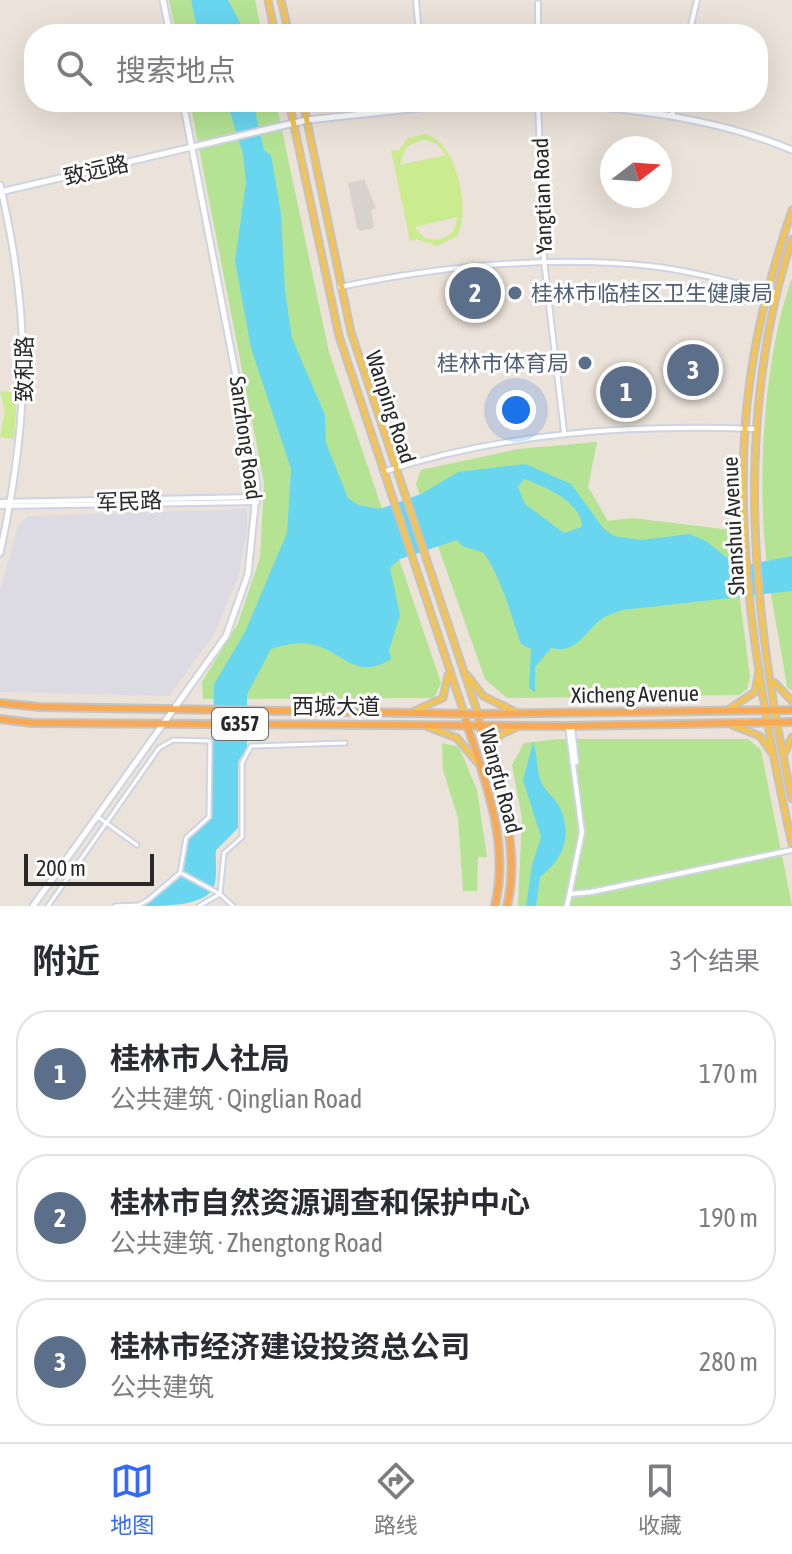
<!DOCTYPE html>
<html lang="zh">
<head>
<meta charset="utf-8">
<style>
  body { margin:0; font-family:"Asap Condensed","Noto Sans SC",sans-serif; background:#f2f2f3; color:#2b2b33 }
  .compass { position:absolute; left:600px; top:136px; width:72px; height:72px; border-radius:50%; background:#fff; box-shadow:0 8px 32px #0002; rotate:73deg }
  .scale { position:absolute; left:24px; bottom:20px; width:130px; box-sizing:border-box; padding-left:8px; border:4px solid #282828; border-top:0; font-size:22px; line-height:28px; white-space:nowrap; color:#282828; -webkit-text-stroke:6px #fff; paint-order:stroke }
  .you { position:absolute; left:516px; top:410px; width:28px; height:28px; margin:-20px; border:6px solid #fff; border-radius:50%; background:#1a73e8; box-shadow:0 0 0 12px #1a73e833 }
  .badge { display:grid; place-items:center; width:52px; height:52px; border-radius:50%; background:#3469fd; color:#fff; font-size:26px; font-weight:700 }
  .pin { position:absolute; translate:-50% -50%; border:4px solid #fff; box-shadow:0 2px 8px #0006 }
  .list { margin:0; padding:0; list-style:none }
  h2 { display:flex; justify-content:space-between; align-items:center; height:104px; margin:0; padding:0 32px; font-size:34px }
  h2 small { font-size:26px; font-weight:400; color:#7c7c81 }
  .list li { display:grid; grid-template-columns:52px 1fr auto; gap:24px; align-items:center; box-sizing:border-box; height:128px; margin:0 16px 16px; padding:0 16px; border:2px solid #e1e1e2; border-radius:32px }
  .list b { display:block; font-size:30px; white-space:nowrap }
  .list p { margin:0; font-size:26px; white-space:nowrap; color:#7c7c81 }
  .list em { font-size:26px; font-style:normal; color:#7c7c81 }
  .icon { flex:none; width:44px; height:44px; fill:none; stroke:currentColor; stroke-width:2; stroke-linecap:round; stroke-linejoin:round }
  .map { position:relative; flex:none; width:792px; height:906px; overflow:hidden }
  .search { position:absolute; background:#fff; box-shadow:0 8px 32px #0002; left:24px; right:24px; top:24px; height:88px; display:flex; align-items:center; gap:20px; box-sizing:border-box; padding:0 28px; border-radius:32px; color:#7c7c81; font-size:30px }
  .sheet { height:536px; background:#fff }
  nav { display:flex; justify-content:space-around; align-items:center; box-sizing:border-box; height:112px; border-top:2px solid #e1e1e2; background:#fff; font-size:22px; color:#7c7c81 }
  nav a { display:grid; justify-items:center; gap:4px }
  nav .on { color:#3469fd }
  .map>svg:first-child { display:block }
  .industrial { fill:#dcdae3 }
  .green { fill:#b5e394 }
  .pitch { fill:#cbeb8f; fill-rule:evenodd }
  .plaza { fill:#d7d2cc }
  .water { fill:#69d6f0; fill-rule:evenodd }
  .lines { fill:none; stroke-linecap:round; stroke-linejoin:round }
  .minor-casing { stroke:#ced4e2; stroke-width:7 }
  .tertiary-casing { stroke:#ced4e2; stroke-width:8 }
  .secondary-casing { stroke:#ced4e2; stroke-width:9 }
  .primary-casing { stroke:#c3c3c3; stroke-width:9 }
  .trunk-casing { stroke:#c3c3c3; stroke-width:10 }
  .minor { stroke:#fff; stroke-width:3 }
  .tertiary { stroke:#fff; stroke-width:4 }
  .secondary { stroke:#fff; stroke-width:5 }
  .primary { stroke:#f3c356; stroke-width:5 }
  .trunk { stroke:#f9a953; stroke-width:6 }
  .service-dot { fill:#5c6f8a; stroke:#fff; stroke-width:3 }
  .labels { text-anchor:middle; stroke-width:6; stroke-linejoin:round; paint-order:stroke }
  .shield { fill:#fff; stroke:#686868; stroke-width:2 }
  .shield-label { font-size:20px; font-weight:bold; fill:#282828 }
  .street-label { font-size:22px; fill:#282828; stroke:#fff }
  .service-label { font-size:22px; fill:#4e5e75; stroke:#fff; text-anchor:start }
</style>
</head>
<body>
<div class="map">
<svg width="792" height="906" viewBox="0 0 792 906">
  <rect width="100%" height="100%" fill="#ebe2d9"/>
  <polygon class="industrial" points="247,509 247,531 238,578 214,634 169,696 0,692 0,591 18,526 27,516"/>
  <g class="green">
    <polygon points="169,0 255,0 262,34 176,34"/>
    <polygon points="190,102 276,102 329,352 441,683 434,698 203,699 202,682 238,623 260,558 264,483"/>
    <path d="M792,278V691L787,687C780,640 769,593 765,546C758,466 765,353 792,278Z"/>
    <polygon points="597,442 588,487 608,521 632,518 731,530 750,677 747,689 739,695 507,698 485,679 416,484 421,470 518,449"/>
    <polygon points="558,739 748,739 761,750 792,906 518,906 522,818 512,765 524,743"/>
    <polygon points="442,743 459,747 477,790 487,857 478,857 477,891 463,891 458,818 443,770"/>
  </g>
  <g class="pitch">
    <path d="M425,134C456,139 472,213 457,236L438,246L416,239L410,241L391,150L398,151L408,138ZM423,139L437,144L446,155L400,165L406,147ZM458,217L453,232L440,240L424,238L414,227Z"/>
    <polygon points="0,391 17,393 14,439 0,437 5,412"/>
  </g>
  <polygon class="plaza" points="364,179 376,208 371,210 374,228 361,231 357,228 348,183"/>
  <g class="water">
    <polygon points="191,0 228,0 246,34 198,34"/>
    <path d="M227,102H253L264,150L271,155L281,213L285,291L292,338L325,415L326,443L348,498L358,505L380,509L421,494L458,472L525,464L571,484L604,529L614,536L641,540L689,534L706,541L731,561L751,564L792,556V591L622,610C614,613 605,616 599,621C583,635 575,654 551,648L535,667V692L529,688L531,649L521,644C510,613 504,584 484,553L462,546L457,540L400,559L390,568L400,615L389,651L391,659C356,681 344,653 315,645C300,641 285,644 271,649L247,694V747L238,762V828L216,850C215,861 218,879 213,889C202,906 165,906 145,906L181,877L188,840L211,819L214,684L245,632L287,533L291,469L251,348L235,261L246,182L243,154ZM524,479C544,486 582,502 582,527L564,533L525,504L518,487Z"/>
    <path d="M533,742C538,753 536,772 542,784C547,793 556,799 560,808C573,837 563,859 540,877L536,906H526L532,865L541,837L523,780Z"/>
  </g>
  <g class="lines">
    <defs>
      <g id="minor">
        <polyline points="98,817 137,845"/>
        <polyline points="181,873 220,894"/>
        <polyline points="48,906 159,748 173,740 210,741 209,817 186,838 180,873 148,900 139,905 115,906"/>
        <polyline points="199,906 220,894"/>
        <polyline points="233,906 220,894 224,853 242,837 242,763 251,746 345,743"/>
      </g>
      <g id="tertiary">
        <polyline points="416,0 419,34"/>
        <polyline points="538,34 538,3"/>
        <polyline points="689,34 697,0"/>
        <polyline points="538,102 544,261 564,432"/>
        <polyline points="672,115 675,102"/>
        <path d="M340,287C442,266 546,255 650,266C693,271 735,283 776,293"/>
        <path d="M383,472C503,433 629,424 755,429"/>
        <polyline points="0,502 255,497"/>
        <polyline points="0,506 257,502"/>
        <polyline points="572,727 576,762"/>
        <polyline points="570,894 591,892 792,850"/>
        <polyline points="567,906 582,832 568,726"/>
      </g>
      <g id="secondary">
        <polyline points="163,0 170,34"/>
        <path d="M552,102C635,110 714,117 792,150"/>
        <path d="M0,185C32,319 29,420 0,553"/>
        <polyline points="0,192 307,120 476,102"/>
        <polyline points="33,906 226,636 248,574 257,485 183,102"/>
      </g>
      <g id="primary">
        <polyline points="268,0 275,34"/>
        <polyline points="281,0 289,34"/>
        <polyline points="289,102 339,336 464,713"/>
        <polyline points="303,102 351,332 478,714"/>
        <path d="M792,210C773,266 758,322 750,380C729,526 760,701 792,844"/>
        <path d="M792,239C733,421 752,615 792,799"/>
        <polyline points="467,675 483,696 518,713"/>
        <polyline points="774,682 792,701"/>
        <polyline points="729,709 755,692 759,671"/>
        <polyline points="412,712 443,698 448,675"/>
        <polyline points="732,725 760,736 771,752"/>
        <polyline points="428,727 457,738 477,762"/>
        <polyline points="785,752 792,737"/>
        <polyline points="490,753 500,735 519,726"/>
      </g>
      <g id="trunk">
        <polyline points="0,703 40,707 478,714 792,710"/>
        <polyline points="0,719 32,723 568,726 792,722"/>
        <path d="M466,721C485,781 510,842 495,906"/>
        <path d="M479,721C496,781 522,843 507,906"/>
      </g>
    </defs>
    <use href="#minor" class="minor-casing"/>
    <use href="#tertiary" class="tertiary-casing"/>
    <use href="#secondary" class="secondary-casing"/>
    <use href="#primary" class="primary-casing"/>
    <use href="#trunk" class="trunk-casing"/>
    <use href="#minor" class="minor"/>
    <use href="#tertiary" class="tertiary"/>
    <use href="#secondary" class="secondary"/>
    <use href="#primary" class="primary"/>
    <use href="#trunk" class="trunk"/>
  </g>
  <g class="service-dot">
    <circle cx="515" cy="293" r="8"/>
    <circle cx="585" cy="363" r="8"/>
  </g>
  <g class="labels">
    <rect class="shield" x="212" y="708" width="56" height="32" rx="6"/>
    <g class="shield-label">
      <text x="240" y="731">G357</text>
    </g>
    <g class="street-label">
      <text transform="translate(96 170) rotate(-13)" y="8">致远路</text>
      <text transform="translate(542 196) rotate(-92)" y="8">Yangtian Road</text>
      <text transform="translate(24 369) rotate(-90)" y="8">致和路</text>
      <text transform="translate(391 407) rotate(72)" y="8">Wanping Road</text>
      <text transform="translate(246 438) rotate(82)" y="8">Sanzhong Road</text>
      <text transform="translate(129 501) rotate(-2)" y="8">军民路</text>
      <text transform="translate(733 526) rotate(-93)" y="8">Shanshui Avenue</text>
      <text transform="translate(635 694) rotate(-1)" y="8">Xicheng Avenue</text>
      <text x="336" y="714">西城大道</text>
      <text transform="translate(501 781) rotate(75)" y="8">Wangfu Road</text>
    </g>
    <g class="service-label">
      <text x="531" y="301">桂林市临桂区卫生健康局</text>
      <text x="569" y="371" text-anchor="end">桂林市体育局</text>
    </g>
  </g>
</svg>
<svg class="compass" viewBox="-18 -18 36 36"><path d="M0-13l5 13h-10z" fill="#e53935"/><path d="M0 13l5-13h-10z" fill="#7c7c81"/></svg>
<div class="scale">200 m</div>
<div class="you"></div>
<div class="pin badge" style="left:626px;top:392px;background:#5c6f8a">1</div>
<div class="pin badge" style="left:475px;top:293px;background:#5c6f8a">2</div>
<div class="pin badge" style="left:693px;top:370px;background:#5c6f8a">3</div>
<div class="search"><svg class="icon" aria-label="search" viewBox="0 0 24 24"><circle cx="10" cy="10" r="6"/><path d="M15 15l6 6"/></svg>搜索地点</div>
</div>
<section class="sheet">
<h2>附近<small>3个结果</small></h2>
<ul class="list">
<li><span class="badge" style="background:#5c6f8a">1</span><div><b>桂林市人社局</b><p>公共建筑 · Qinglian Road</p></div><em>170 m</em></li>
<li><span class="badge" style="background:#5c6f8a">2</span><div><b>桂林市自然资源调查和保护中心</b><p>公共建筑 · Zhengtong Road</p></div><em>190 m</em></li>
<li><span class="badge" style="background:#5c6f8a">3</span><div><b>桂林市经济建设投资总公司</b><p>公共建筑</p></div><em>280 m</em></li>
</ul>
</section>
<nav>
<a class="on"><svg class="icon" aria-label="map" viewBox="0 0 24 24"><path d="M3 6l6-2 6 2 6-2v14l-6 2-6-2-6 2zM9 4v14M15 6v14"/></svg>地图</a>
<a><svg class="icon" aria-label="directions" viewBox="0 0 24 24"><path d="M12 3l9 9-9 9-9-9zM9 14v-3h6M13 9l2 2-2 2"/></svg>路线</a>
<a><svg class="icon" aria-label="saved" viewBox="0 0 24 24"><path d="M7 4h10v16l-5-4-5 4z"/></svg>收藏</a>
</nav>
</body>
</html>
